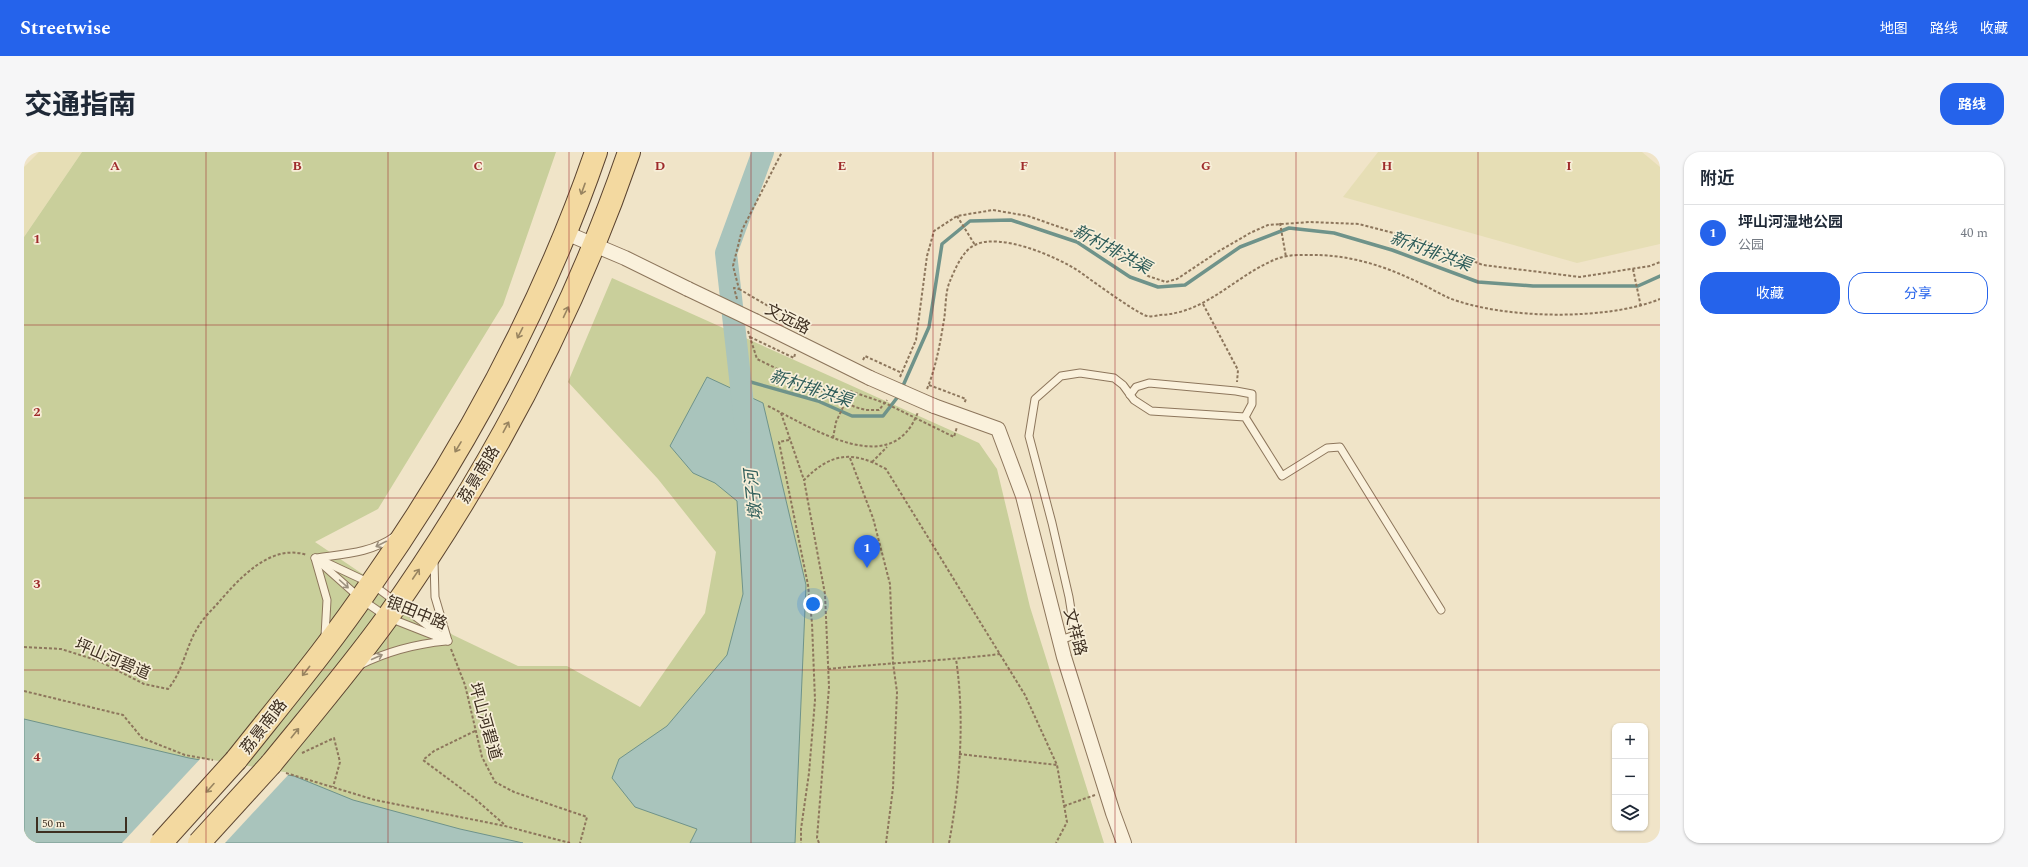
<!DOCTYPE html>
<html lang="zh">
<head>
<meta charset="utf-8">
<style>
  body { margin:0; font-family:Spectral,"Noto Sans SC",serif; background:#f6f6f7; color:#1f2937 }
  .controls { position:absolute; right:12px; bottom:12px; display:grid; overflow:hidden; border-radius:8px; box-shadow:0 1px 3px #0004 }
  .controls button { width:36px; height:36px; display:grid; place-items:center; padding:0; border:0; border-bottom:1px solid #e0e1e3; background:#fff; color:#1f2937; font:20px sans-serif }
  .scale { position:absolute; left:12px; bottom:10px; width:91px; box-sizing:border-box; padding-left:4px; border:2px solid #3d2e20; border-top:0; font-size:11px; line-height:14px; white-space:nowrap; color:#3d2e20; -webkit-text-stroke:3px #f7eed8; paint-order:stroke }
  .you { position:absolute; left:789px; top:452px; width:14px; height:14px; margin:-10px; border:3px solid #fff; border-radius:50%; background:#1a73e8; box-shadow:0 0 0 6px #1a73e833 }
  .badge { display:grid; place-items:center; width:26px; height:26px; border-radius:50%; background:#2563eb; color:#fff; font-size:13px; font-weight:700 }
  .pin { position:absolute; translate:-50% -33px; filter:drop-shadow(0 1px 2px #0008) }
  .pin::after { content:''; position:absolute; top:21px; width:14px; height:12px; background:inherit; clip-path:polygon(0 0,100% 0,50% 100%) }
  .list { margin:0; padding:0; list-style:none }
  h2 { display:flex; justify-content:space-between; align-items:center; height:52px; margin:0; padding:0 16px; font-size:17px }
  h2 small { font-size:13px; font-weight:400; color:#747a83 }
  .list li { display:grid; grid-template-columns:26px 1fr auto; gap:12px; align-items:center; box-sizing:border-box; height:56px; padding:0 16px; border-top:1px solid #e0e1e3 }
  .list b { display:block; font-size:15px; white-space:nowrap }
  .list p { margin:0; font-size:13px; white-space:nowrap; color:#747a83 }
  .list em { font-size:13px; font-style:normal; color:#747a83 }
  .actions { display:flex; gap:8px; padding:12px 16px }
  .actions a { flex:1; padding:9px 0; border:1px solid #2563eb; border-radius:16px; text-align:center; font-size:14px; color:#2563eb }
  .actions .main { background:#2563eb; color:#fff }
  .icon { flex:none; width:22px; height:22px; fill:none; stroke:currentColor; stroke-width:2; stroke-linecap:round; stroke-linejoin:round }
  .map { position:relative; flex:none; width:1636px; height:691px; overflow:hidden; border-radius:16px }
  header { display:flex; align-items:center; gap:24px; box-sizing:border-box; height:56px; padding:0 20px; background:#2563eb; color:#fff }
  header strong { font-size:19px }
  nav { display:flex; gap:22px; margin-inline-start:auto; font-size:14px }
  .intro { display:flex; align-items:center; justify-content:space-between; box-sizing:border-box; height:96px; padding:0 24px }
  h1 { margin:0; font-size:28px }
  .button { padding:10px 18px; border-radius:16px; background:#2563eb; color:#fff; font-size:14px; font-weight:700 }
  main { display:flex; gap:24px; padding:0 24px }
  aside { flex:1; background:#fff; border-radius:16px; box-shadow:0 1px 3px #0004 }
  .map>svg:first-child { display:block }
  .farmland { fill:#e6deb5 }
  .green { fill:#c9cf9b }
  .water { fill:#a9c4bc; stroke:#6f938a }
  .pier { fill:#f0e4c8 }
  .lines { fill:none; stroke-linecap:round; stroke-linejoin:round }
  .stream { stroke:#6f938a; stroke-width:3.5 }
  .river { stroke:#a9c4bc; stroke-width:22 }
  .service-casing { stroke:#8d765c; stroke-width:9 }
  .minor-casing { stroke:#8d765c; stroke-width:16 }
  .primary-casing { stroke:#5b4430; stroke-width:24 }
  .path { stroke:#8d765c; stroke-width:2; stroke-dasharray:3 2; stroke-linecap:butt }
  .service { stroke:#faf1dc; stroke-width:7 }
  .minor { stroke:#faf1dc; stroke-width:14 }
  .primary { stroke:#f3d9a0; stroke-width:22 }
  .minor-bridge-casing { stroke:#8d765c; stroke-width:16; stroke-linecap:butt }
  .primary-bridge-casing { stroke:#5b4430; stroke-width:24; stroke-linecap:butt }
  .minor-bridge { stroke:#faf1dc; stroke-width:14 }
  .primary-bridge { stroke:#f3d9a0; stroke-width:22 }
  .oneway { stroke:#988460 }
  .oneway2 { stroke:#9c907e }
  .grid { fill:none; stroke:#9e2a2b; stroke-width:1; stroke-opacity:0.55 }
  .labels { text-anchor:middle; stroke-width:3.5; stroke-linejoin:round; paint-order:stroke }
  .street-label { font-size:16px; fill:#3d2e20; stroke:#f7eed8 }
  .water-label { font-size:17px; font-style:italic; fill:#2f5d5a; stroke:#f7eed8 }
  .grid-label { font-size:13px; text-anchor:middle; font-weight:bold; fill:#9e2a2b; stroke:#f7eed8; stroke-width:3.5; stroke-linejoin:round; paint-order:stroke }
</style>
</head>
<body>
<header>
<strong>Streetwise</strong>
<nav><a>地图</a><a>路线</a><a>收藏</a></nav>
</header>
<div class="intro"><h1>交通指南</h1><a class="button">路线</a></div>
<main>
<div class="map">
<svg width="1636" height="691" viewBox="0 0 1636 691">
  <rect width="100%" height="100%" fill="#f0e4c8"/>
  <g class="farmland">
    <polygon points="15,0 58,0 0,85 0,15"/>
    <polygon points="1354,0 1618,0 1636,15 1636,92 1553,111 1319,45"/>
  </g>
  <polygon class="green" points="58,0 532,0 479,153 354,357 291,390 429,483 494,514 543,514 616,555 681,461 692,400 634,327 544,230 588,126 955,291 973,317 1006,455 1080,691 0,691 0,85"/>
  <g class="water">
    <polygon points="683,225 739,251 782,433 771,691 666,691 673,677 611,655 588,626 595,607 643,574 703,503 719,442 713,349 691,331 669,321 646,294"/>
    <polygon points="0,567 165,606 270,624 329,648 436,677 499,691 0,691"/>
  </g>
  <polygon class="pier" points="177,606 266,621 201,691 98,691"/>
  <g class="lines">
    <g class="stream">
      <polyline points="716,227 794,249 828,264 859,264 876,242"/>
      <polyline points="878,236 905,175 918,92 946,69 987,68 1053,90 1106,125 1134,135 1161,133 1216,95 1265,76 1310,81 1368,98 1454,130 1509,134 1614,134 1636,124"/>
    </g>
    <polyline class="river" points="721,270 702,101 739,0"/>
    <defs>
      <g id="service">
        <polyline points="1106,243 1112,235 1125,231 1212,239 1228,242 1228,252 1221,265"/>
        <polyline points="291,406 337,447 363,465 424,489"/>
        <polyline points="291,406 303,448 301,484"/>
        <path d="M292,406C319,402 348,401 371,384"/>
        <polyline points="299,409 348,432 416,483"/>
        <polyline points="410,409 411,445 424,489"/>
        <polyline points="1036,488 1051,483 1045,445 1028,371 1005,284 1011,247 1037,224 1056,221 1090,226 1099,233 1110,248 1127,259 1221,265 1258,324 1303,296 1316,295 1417,458"/>
        <path d="M336,513C364,499 391,492 422,489"/>
      </g>
      <g id="minor">
        <polyline points="542,81 601,106 664,137"/>
        <polyline points="731,169 846,226"/>
        <polyline points="910,254 974,277 999,344 1040,505 1089,661 1100,691"/>
      </g>
      <g id="primary">
        <path d="M212,608C258,550 306,493 347,432C440,299 519,154 572,0"/>
        <path d="M247,612C286,564 327,516 363,466C464,323 548,166 605,0"/>
      </g>
    </defs>
    <use href="#service" class="service-casing"/>
    <use href="#minor" class="minor-casing"/>
    <use href="#primary" class="primary-casing"/>
    <g class="path">
      <polyline points="933,64 951,93"/>
      <polyline points="1256,71 1262,105"/>
      <polyline points="1609,117 1617,155"/>
      <polyline points="715,137 753,159 752,165"/>
      <polyline points="713,147 710,136 715,137 709,114 718,78 758,0"/>
      <polyline points="1179,152 1214,218 1213,230"/>
      <polyline points="724,179 733,207 831,255 842,258 855,258 863,248"/>
      <polyline points="726,185 770,206 771,202"/>
      <polyline points="839,208 841,204 878,221"/>
      <polyline points="876,225 892,188 903,104 910,79 933,64 969,58 1004,64 1064,85 1089,98 1124,124 1142,130 1153,127 1195,99 1226,81 1244,73 1286,70 1335,72 1393,87 1459,113 1556,125 1626,114 1636,110"/>
      <polyline points="905,233 942,247 940,252"/>
      <path d="M903,237C912,215 916,192 920,168C922,156 921,140 926,129C931,117 939,98 951,93C976,80 1034,105 1056,120C1074,133 1092,146 1111,158C1115,160 1119,163 1123,164C1127,165 1132,164 1136,163C1184,161 1212,122 1255,106C1266,102 1283,103 1295,103C1326,104 1357,113 1385,126C1399,132 1412,140 1425,146C1479,167 1582,169 1636,147"/>
      <polyline points="826,239 861,251 930,285 933,275"/>
      <path d="M744,254C787,275 868,330 894,260"/>
      <polyline points="757,261 780,328"/>
      <polyline points="809,286 812,270 821,251"/>
      <polyline points="765,288 755,290 784,433 788,471 791,548 785,621 777,677 777,691"/>
      <polyline points="826,306 849,366 866,432 869,511 873,540 869,636 862,691"/>
      <polyline points="848,310 863,295"/>
      <path d="M0,495L37,497L75,509L120,532L144,537C160,518 162,492 176,472C181,464 188,458 194,451C215,427 246,391 283,403"/>
      <polyline points="427,497 441,533 458,605 471,630 490,640 563,665 556,691"/>
      <path d="M804,517C862,511 919,509 976,502"/>
      <polyline points="0,539 99,563 118,586 161,603 189,608"/>
      <polyline points="451,579 410,599 399,608 450,646 481,673"/>
      <polyline points="278,601 310,586 316,610 309,635"/>
      <polyline points="935,602 1033,613"/>
      <polyline points="262,621 351,648 481,674 546,691"/>
      <polyline points="1040,654 1071,643"/>
      <path d="M795,691L793,686L805,535L801,442L780,328C807,301 828,298 862,317L1001,543L1033,613L1043,670L1032,691"/>
      <path d="M925,691C936,632 941,567 932,507"/>
    </g>
    <use href="#service" class="service"/>
    <use href="#minor" class="minor"/>
    <use href="#primary" class="primary"/>
    <defs>
      <g id="minor-bridge">
        <polyline points="664,137 731,169"/>
        <polyline points="846,226 910,254"/>
      </g>
      <g id="primary-bridge">
        <polyline points="137,691 212,608"/>
        <polyline points="175,691 247,612"/>
      </g>
    </defs>
    <use href="#minor-bridge" class="minor-bridge-casing"/>
    <use href="#primary-bridge" class="primary-bridge-casing"/>
    <use href="#minor-bridge" class="minor-bridge"/>
    <use href="#primary-bridge" class="primary-bridge"/>
  </g>
  <defs><path id="oneway-shaft" d="M-6 0H5M1.5-3L5.5 0L1.5 3" fill="none" stroke-width="1.6" stroke-linecap="round" stroke-linejoin="round"/></defs>
  <g class="oneway">
    <use href="#oneway-shaft" transform="translate(559 37) rotate(110)"/>
    <use href="#oneway-shaft" transform="translate(542 160) rotate(-65)"/>
    <use href="#oneway-shaft" transform="translate(496 181) rotate(117)"/>
    <use href="#oneway-shaft" transform="translate(482 275) rotate(-62)"/>
    <use href="#oneway-shaft" transform="translate(434 295) rotate(121)"/>
    <use href="#oneway-shaft" transform="translate(392 422) rotate(-56)"/>
    <use href="#oneway-shaft" transform="translate(282 519) rotate(128)"/>
    <use href="#oneway-shaft" transform="translate(271 581) rotate(-51)"/>
    <use href="#oneway-shaft" transform="translate(186 636) rotate(132)"/>
  </g>
  <g class="oneway2">
    <use href="#oneway-shaft" transform="translate(357 392) rotate(153)"/>
    <use href="#oneway-shaft" transform="translate(320 432) rotate(42)"/>
    <use href="#oneway-shaft" transform="translate(353 505) rotate(-24)"/>
  </g>
  <path class="grid" d="M182,0V691M364,0V691M545,0V691M727,0V691M909,0V691M1091,0V691M1272,0V691M1454,0V691M0,173H1636M0,346H1636M0,518H1636"/>
  <g class="labels">
    <g class="street-label">
      <text transform="translate(764 166) rotate(27)" y="6">文远路</text>
      <text transform="translate(454 322) rotate(-59)" y="6">荔景南路</text>
      <text transform="translate(393 460) rotate(22)" y="6">银田中路</text>
      <text transform="translate(1052 480) rotate(75)" y="6">文祥路</text>
      <text transform="translate(89 506) rotate(23)" y="6">坪山河碧道</text>
      <text transform="translate(462 569) rotate(74)" y="6">坪山河碧道</text>
      <text transform="translate(239 574) rotate(-52)" y="6">荔景南路</text>
    </g>
    <g class="water-label">
      <text transform="translate(1088 97) rotate(28)" y="6">新村排洪渠</text>
      <text transform="translate(1407 99) rotate(20)" y="6">新村排洪渠</text>
      <text transform="translate(787 236) rotate(18)" y="6">新村排洪渠</text>
      <text transform="translate(729 343) rotate(-96)" y="6">墩子河</text>
    </g>
  </g>
  <g class="grid-label">
    <text x="91" y="18">A</text>
    <text x="273" y="18">B</text>
    <text x="454" y="18">C</text>
    <text x="636" y="18">D</text>
    <text x="818" y="18">E</text>
    <text x="1000" y="18">F</text>
    <text x="1182" y="18">G</text>
    <text x="1363" y="18">H</text>
    <text x="1545" y="18">I</text>
    <text x="13" y="91">1</text>
    <text x="13" y="264">2</text>
    <text x="13" y="436">3</text>
    <text x="13" y="609">4</text>
  </g>
</svg>
<div class="controls">
<button>+</button>
<button>−</button>
<button><svg class="icon" aria-label="layers" viewBox="0 0 24 24"><path d="M12 4l9 5-9 5-9-5zM3 14l9 5 9-5"/></svg></button>
</div>
<div class="scale">50 m</div>
<div class="you"></div>
<div class="pin badge" style="left:843px;top:416px">1</div>
</div>
<aside>
<h2>附近<small></small></h2>
<ul class="list">
<li><span class="badge">1</span><div><b>坪山河湿地公园</b><p>公园</p></div><em>40 m</em></li>
</ul>
<div class="actions"><a class="main">收藏</a><a>分享</a></div>
</aside>
</main>
</body>
</html>
